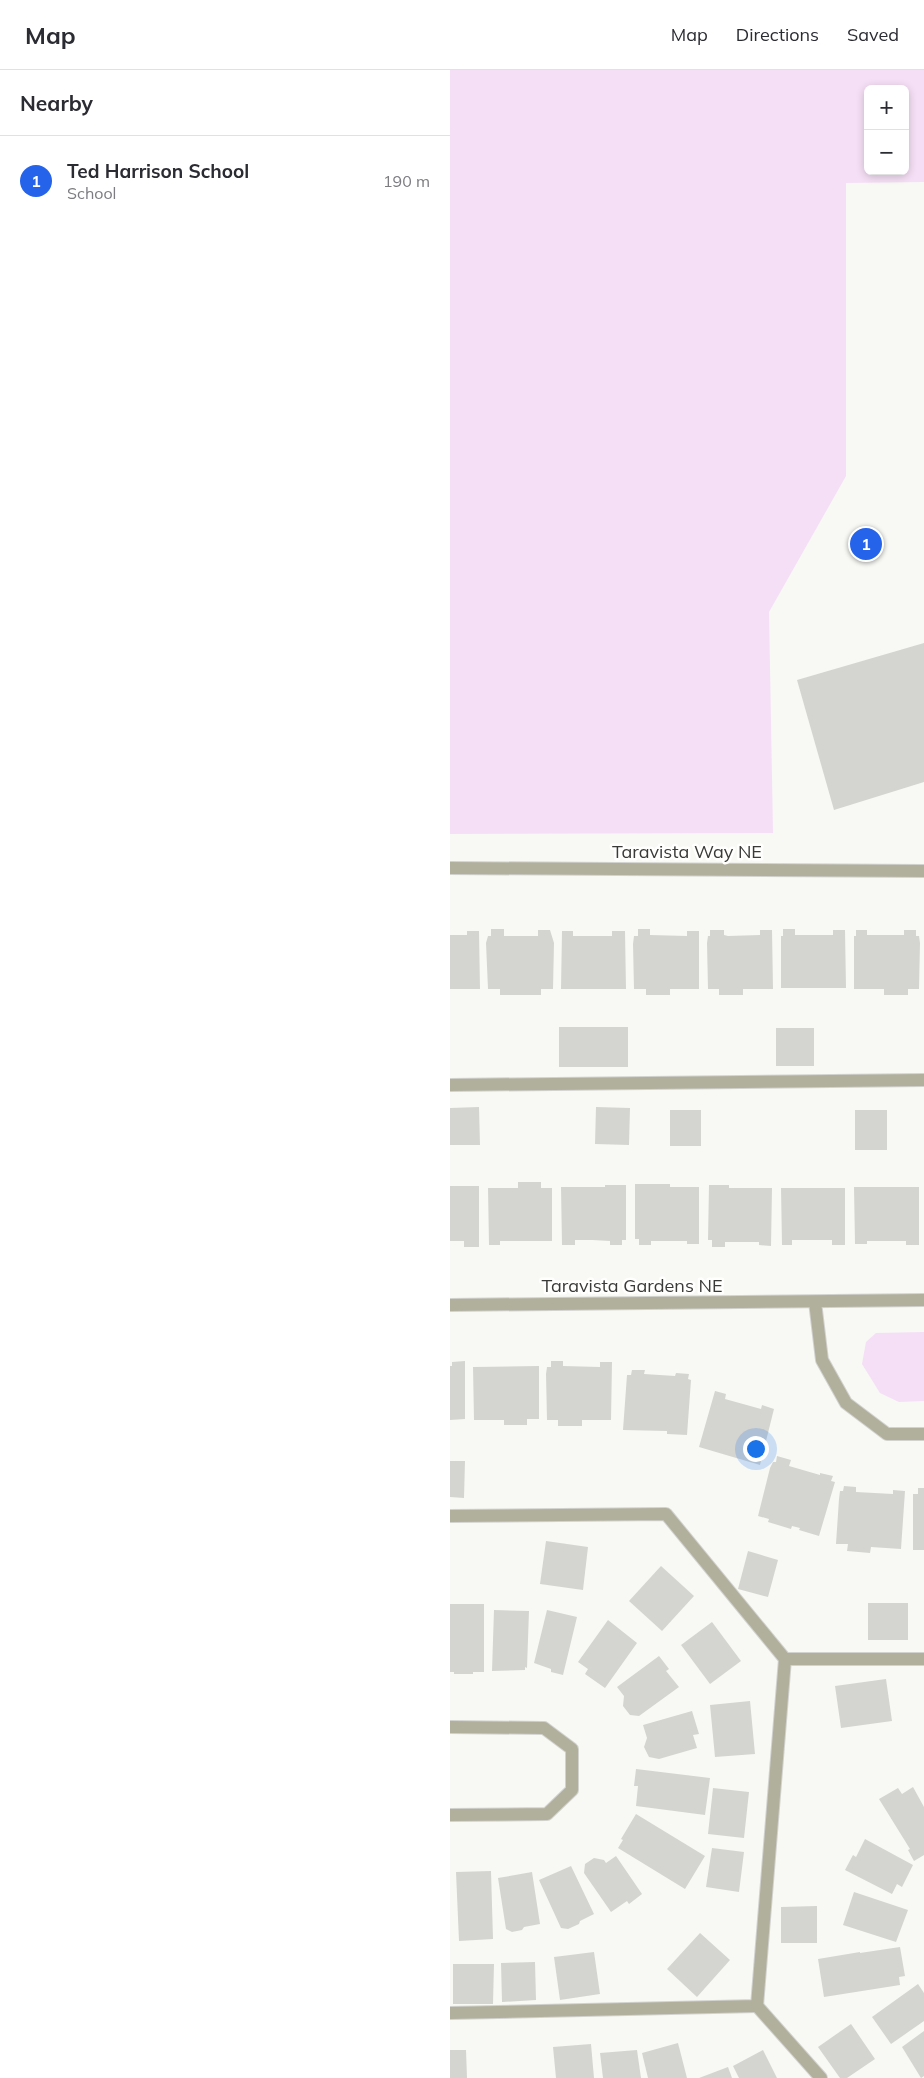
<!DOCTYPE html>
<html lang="en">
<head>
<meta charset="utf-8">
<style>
  body { margin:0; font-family:Mulish,sans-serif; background:#f2f2f3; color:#2b2b33 }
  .controls { position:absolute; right:15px; top:15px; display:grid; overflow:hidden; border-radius:8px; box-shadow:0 2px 8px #0003 }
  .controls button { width:45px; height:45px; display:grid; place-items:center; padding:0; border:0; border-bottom:1px solid #e1e1e2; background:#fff; color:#2b2b33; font:25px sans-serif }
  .you { position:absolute; left:305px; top:1378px; width:18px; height:18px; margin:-12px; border:4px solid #fff; border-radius:50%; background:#1a73e8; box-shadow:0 0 0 8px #1a73e833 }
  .badge { display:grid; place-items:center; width:32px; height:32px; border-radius:50%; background:#2563eb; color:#fff; font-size:16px; font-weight:700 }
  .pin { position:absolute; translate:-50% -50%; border:2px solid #fff; box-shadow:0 1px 5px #0006 }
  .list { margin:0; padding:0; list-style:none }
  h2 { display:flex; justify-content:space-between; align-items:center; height:65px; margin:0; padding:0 20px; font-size:21px }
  h2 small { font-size:16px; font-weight:400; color:#7c7c81 }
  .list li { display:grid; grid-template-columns:32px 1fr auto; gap:15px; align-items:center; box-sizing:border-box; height:90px; padding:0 20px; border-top:1px solid #e1e1e2 }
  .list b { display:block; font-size:19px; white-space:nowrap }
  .list p { margin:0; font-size:16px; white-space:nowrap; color:#7c7c81 }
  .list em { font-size:16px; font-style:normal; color:#7c7c81 }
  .map { position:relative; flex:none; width:474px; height:2008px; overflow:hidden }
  header { display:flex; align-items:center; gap:30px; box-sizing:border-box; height:70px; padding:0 25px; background:#fff; border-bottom:1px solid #e1e1e2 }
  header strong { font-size:24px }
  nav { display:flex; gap:28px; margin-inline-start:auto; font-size:18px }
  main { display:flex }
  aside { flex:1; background:#fff }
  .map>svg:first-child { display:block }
  .green { fill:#f5dff6; fill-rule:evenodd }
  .building { fill:#d4d4d1 }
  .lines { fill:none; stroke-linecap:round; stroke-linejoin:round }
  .minor-casing { stroke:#d2d2cf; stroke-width:14 }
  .minor { stroke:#b1b09d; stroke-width:12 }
  .labels { text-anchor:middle; stroke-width:5; stroke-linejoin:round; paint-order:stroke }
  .street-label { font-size:18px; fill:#3a3a39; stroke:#fffffe }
</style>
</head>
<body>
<header>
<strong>Map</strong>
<nav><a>Map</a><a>Directions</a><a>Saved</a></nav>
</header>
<main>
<aside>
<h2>Nearby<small></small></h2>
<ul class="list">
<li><span class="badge">1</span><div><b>Ted Harrison School</b><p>School</p></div><em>190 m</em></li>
</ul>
</aside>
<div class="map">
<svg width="474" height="2008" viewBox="0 0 474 2008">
  <rect width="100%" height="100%" fill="#f8f8f5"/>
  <g class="green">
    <path d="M0,0H474V112L396,113V406L319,542L323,763L0,764ZM418,19H455V101H418Z"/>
    <polygon points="474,1262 474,1331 449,1332 430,1323 412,1294 416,1272 426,1263"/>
  </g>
  <g class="building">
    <polygon points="474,573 474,712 384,740 347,610"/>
    <polygon points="41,859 54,859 54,866 88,866 88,860 100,860 104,873 103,919 91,919 91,925 50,925 50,919 38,919 36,873 38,866 41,866"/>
    <polygon points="188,859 200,859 200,865 237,866 237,861 249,861 249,919 220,919 220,925 196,925 196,919 184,919 183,874 184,866 188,866"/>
    <polygon points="333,859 345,859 345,865 383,865 383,860 395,860 396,918 331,918 331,866 333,866"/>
    <polygon points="260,860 274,860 274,865 278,866 310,865 310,860 322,860 323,919 293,919 293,925 269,925 269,919 258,919 257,873 258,866 260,866"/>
    <polygon points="406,860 417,860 417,865 454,865 454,860 466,860 466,866 469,866 470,873 469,919 458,919 458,925 434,925 434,919 404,919 404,866 406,866"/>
    <polygon points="17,861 29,861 30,919 0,919 0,865 17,865"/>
    <polygon points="112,861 123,861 123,866 162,866 162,861 175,861 176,919 111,919"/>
    <rect x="109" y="957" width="69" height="40"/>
    <rect x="326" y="958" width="38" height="38"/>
    <polygon points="29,1037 30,1075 0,1075 0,1038"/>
    <polygon points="146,1037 180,1038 179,1075 145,1074"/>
    <rect x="220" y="1040" width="31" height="36"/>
    <rect x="405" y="1040" width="32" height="40"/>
    <polygon points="68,1112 91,1112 91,1118 102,1118 102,1171 50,1171 50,1175 39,1175 38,1118 68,1118"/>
    <polygon points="185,1114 220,1114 220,1117 249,1117 249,1174 237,1174 237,1171 201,1171 201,1175 189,1175 189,1169 185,1169"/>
    <polygon points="155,1115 176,1115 176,1170 172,1170 172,1175 160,1175 160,1171 142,1170 125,1170 125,1175 112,1175 111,1117 155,1117"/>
    <polygon points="259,1115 279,1115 279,1118 322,1118 321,1176 309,1175 309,1172 275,1172 275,1177 262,1177 262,1170 258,1170"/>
    <polygon points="0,1116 29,1116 29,1177 14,1177 14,1171 0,1171"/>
    <polygon points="404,1117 469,1117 469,1175 456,1175 456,1171 417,1171 417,1174 405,1174"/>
    <polygon points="331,1118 395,1118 395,1175 382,1175 382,1170 342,1170 342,1175 332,1175"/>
    <polygon points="15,1291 15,1349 0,1350 0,1296 2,1296 2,1292"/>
    <polygon points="101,1291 113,1291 113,1296 150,1297 150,1292 162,1292 161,1350 132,1350 132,1356 108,1356 108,1350 97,1350 96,1304 97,1297 101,1297"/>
    <polygon points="89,1296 89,1349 77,1349 77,1355 54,1355 54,1350 24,1350 23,1297"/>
    <polygon points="182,1300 195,1300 194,1304 225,1306 226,1303 239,1304 238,1309 241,1310 237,1365 217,1364 217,1361 173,1360 177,1305 181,1305"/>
    <polygon points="265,1321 276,1324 275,1329 311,1339 312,1335 324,1339 310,1395 249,1377"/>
    <polygon points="327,1386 341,1390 339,1396 370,1405 370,1403 383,1406 381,1411 385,1412 369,1466 349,1460 350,1458 342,1456 341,1459 318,1452 319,1449 308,1446 320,1398 323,1392 326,1392"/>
    <polygon points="0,1391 15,1391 14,1428 0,1427"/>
    <polygon points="394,1416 406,1417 406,1422 443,1424 443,1420 455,1421 451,1479 421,1477 420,1483 397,1481 398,1474 386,1474 389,1429 390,1421 393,1421"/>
    <polygon points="468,1418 474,1418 474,1480 463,1480 463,1424 468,1424"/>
    <polygon points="96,1471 138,1477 133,1520 90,1514"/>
    <polygon points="298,1481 328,1490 318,1527 288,1519"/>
    <polygon points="211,1496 244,1526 212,1561 179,1531"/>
    <rect x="418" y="1533" width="40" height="37"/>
    <polygon points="0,1534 34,1534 34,1602 23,1602 23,1604 4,1604 4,1602 0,1602"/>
    <polygon points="44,1540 79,1541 77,1598 75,1597 75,1600 42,1601"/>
    <polygon points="97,1540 127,1547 113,1605 101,1602 101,1599 84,1593"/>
    <polygon points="158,1550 187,1573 155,1618 135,1604 138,1599 128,1592"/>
    <polygon points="262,1552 291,1591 260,1614 231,1575"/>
    <polygon points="209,1586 219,1599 216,1601 229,1617 189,1646 180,1645 173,1636 174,1626 167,1617"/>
    <polygon points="436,1609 442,1651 391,1658 385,1616"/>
    <polygon points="300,1631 305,1684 265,1687 260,1635"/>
    <polygon points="242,1641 249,1664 243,1665 247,1678 209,1689 199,1687 194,1677 197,1668 193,1655"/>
    <polygon points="186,1699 260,1708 255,1745 186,1736 188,1716 184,1716"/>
    <polygon points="463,1717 474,1737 474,1785 464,1791 458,1780 460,1779 429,1729 448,1718 452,1724"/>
    <polygon points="263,1718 299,1722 294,1768 258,1764"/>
    <polygon points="186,1744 255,1786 235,1819 168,1778 173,1770 171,1769"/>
    <polygon points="415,1769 463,1795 452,1817 447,1814 442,1824 395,1800 403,1785 406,1787"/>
    <polygon points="262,1778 294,1782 289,1822 256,1817"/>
    <polygon points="166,1786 192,1824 179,1834 177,1831 161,1842 134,1803 135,1794 144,1788 154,1790 156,1793"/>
    <polygon points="121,1796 144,1844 130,1851 129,1854 118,1859 111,1858 89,1810"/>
    <polygon points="41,1801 43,1869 9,1871 6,1802"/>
    <polygon points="82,1802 90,1854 74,1857 72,1860 62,1862 56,1859 48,1808"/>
    <polygon points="404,1822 458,1840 446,1872 393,1855"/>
    <polygon points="367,1836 367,1873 331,1873 331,1837"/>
    <polygon points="250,1863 280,1890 247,1927 217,1899"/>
    <polygon points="450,1877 455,1906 449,1907 450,1915 374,1927 368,1889 410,1882 410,1883"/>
    <polygon points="144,1882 150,1924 110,1930 104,1887"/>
    <polygon points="85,1892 86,1930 52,1932 51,1893"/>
    <polygon points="3,1894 44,1894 43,1934 3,1934"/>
    <polygon points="468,1914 474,1923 474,1951 441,1974 422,1947"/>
    <polygon points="401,1954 425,1989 397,2008 390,2008 368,1977"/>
    <polygon points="474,1961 474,2006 471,2008 452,1977"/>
    <polygon points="228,1973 237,2008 198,2008 192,1983"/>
    <polygon points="141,1974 144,2008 106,2008 103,1977"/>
    <polygon points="0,1980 16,1980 17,2008 0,2008"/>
    <polygon points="187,1980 191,2008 153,2008 150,1983"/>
    <polygon points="313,1980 327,2008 289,2008 283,1996"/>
    <polygon points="278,1997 282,2008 249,2008"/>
  </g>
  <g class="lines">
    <defs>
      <g id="minor">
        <polyline points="0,798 474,801"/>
        <polyline points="0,1015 474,1010"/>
        <polyline points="365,1232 372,1290 396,1333 437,1364 474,1364"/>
        <polyline points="0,1235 474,1230"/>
        <polyline points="0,1446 216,1444 335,1589 307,1936 0,1943"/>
        <polyline points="335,1589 474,1589"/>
        <polyline points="0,1657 94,1658 122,1679 122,1720 97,1744 0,1745"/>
        <polyline points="307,1936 371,2008"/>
      </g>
    </defs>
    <use href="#minor" class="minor-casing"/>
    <use href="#minor" class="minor"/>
  </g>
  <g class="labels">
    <g class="street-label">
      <text x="237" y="788">Taravista Way NE</text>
      <text x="182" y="1222">Taravista Gardens NE</text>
    </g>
  </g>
</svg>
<div class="controls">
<button>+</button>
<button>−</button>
</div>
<div class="you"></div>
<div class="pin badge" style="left:416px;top:474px">1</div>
</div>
</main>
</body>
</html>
